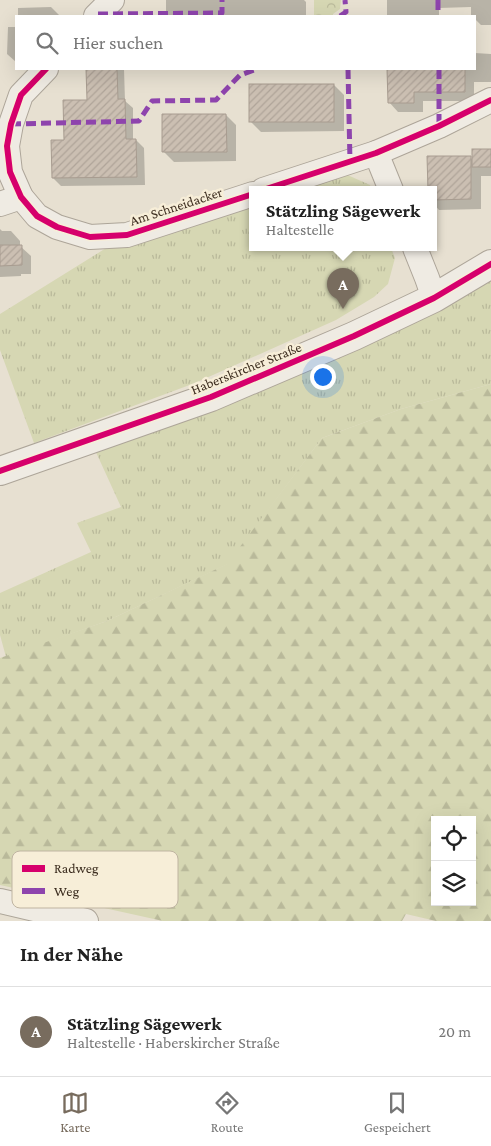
<!DOCTYPE html>
<html lang="de">
<head>
<meta charset="utf-8">
<style>
  body { margin:0; font-family:"Crimson Pro",serif; background:#f2f2f2; color:#222 }
  .controls { position:absolute; right:15px; bottom:15px; display:grid; overflow:hidden; border-radius:0px; box-shadow:0 5px 20px #0002 }
  .controls button { width:45px; height:45px; display:grid; place-items:center; padding:0; border:0; border-bottom:1px solid #e0e0e0; background:#fff; color:#222; font:25px sans-serif }
  .you { position:absolute; left:322px; top:376px; width:18px; height:18px; margin:-12px; border:4px solid #fff; border-radius:50%; background:#1a73e8; box-shadow:0 0 0 8px #1a73e833 }
  .badge { display:grid; place-items:center; width:32px; height:32px; border-radius:50%; background:#786c5e; color:#fff; font-size:16px; font-weight:700 }
  .pin { position:absolute; translate:-50% -41px; filter:drop-shadow(0 1px 2px #0008) }
  .pin::after { content:''; position:absolute; top:26px; width:18px; height:15px; background:inherit; clip-path:polygon(0 0,100% 0,50% 100%) }
  .popup { position:absolute; left:249px; top:186px; width:188px; height:65px; box-sizing:border-box; display:grid; place-content:center; border-radius:0px; background:#fff; filter:drop-shadow(0 1px 4px #0005); font-size:16px; white-space:nowrap; color:#767676 }
  .popup b { font-size:19px; color:#222 }
  .popup::after { content:''; position:absolute; left:50%; top:100%; margin-left:-10px; border:10px solid transparent; border-top-color:#fff }
  .list { margin:0; padding:0; list-style:none }
  h2 { display:flex; justify-content:space-between; align-items:center; height:65px; margin:0; padding:0 20px; font-size:21px }
  h2 small { font-size:16px; font-weight:400; color:#767676 }
  .list li { display:grid; grid-template-columns:32px 1fr auto; gap:15px; align-items:center; box-sizing:border-box; height:90px; padding:0 20px; border-top:1px solid #e0e0e0 }
  .list b { display:block; font-size:19px; white-space:nowrap }
  .list p { margin:0; font-size:16px; white-space:nowrap; color:#767676 }
  .list em { font-size:16px; font-style:normal; color:#767676 }
  .icon { flex:none; width:28px; height:28px; fill:none; stroke:currentColor; stroke-width:2; stroke-linecap:round; stroke-linejoin:round }
  .map { position:relative; flex:none; width:491px; height:921px; overflow:hidden }
  .search { position:absolute; background:#fff; box-shadow:0 5px 20px #0002; left:15px; right:15px; top:15px; height:55px; display:flex; align-items:center; gap:12px; box-sizing:border-box; padding:0 18px; border-radius:0px; color:#767676; font-size:19px }
  .sheet { height:155px; background:#fff }
  nav { display:flex; justify-content:space-around; align-items:center; box-sizing:border-box; height:70px; border-top:1px solid #e0e0e0; background:#fff; font-size:14px; color:#767676 }
  nav a { display:grid; justify-items:center; gap:2px }
  nav .on { color:#786c5e }
  .map>svg:first-child { display:block }
  .grass { fill:url(#grass-tufts) }
  .forest { fill:url(#forest-firs); fill-rule:evenodd }
  .park { fill:url(#park-crowns) }
  .shadow { fill:#0003 }
  .building { fill:url(#building-hatch); stroke:#a89c90 }
  .lines { fill:none; stroke-linecap:round; stroke-linejoin:round }
  .minor-casing { stroke:#ada599; stroke-width:26 }
  .tertiary-casing { stroke:#ada599; stroke-width:30 }
  .minor { stroke:#efebe3; stroke-width:24 }
  .tertiary { stroke:#efebe3; stroke-width:28 }
  .quiet { stroke:#8e44ad; stroke-width:5; stroke-dasharray:10 5; stroke-linecap:butt }
  .cycleway-casing { stroke:#f7eed8; stroke-width:9 }
  .cycleway { stroke:#d6006c; stroke-width:6 }
  .labels { text-anchor:middle; stroke-width:5; stroke-linejoin:round; paint-order:stroke }
  .street-label { font-size:14px; fill:#3d2e20; stroke:#f7eed8 }
  .key { fill:#f7eed8; stroke:#bfb4a1; stroke-width:1 }
  .key-label { font-size:14px; fill:#3d2e20 }
</style>
</head>
<body>
<div class="map">
<svg width="491" height="921" viewBox="0 0 491 921">
  <defs>
    <pattern id="grass-tufts" width="24" height="20" patternUnits="userSpaceOnUse" patternTransform="scale(1.25)"><rect width="24" height="20" fill="#d6d7b3"/><path d="M3 7l-1-3M5 7V3M7 7l1-3M15 17l-1-3M17 17v-4M19 17l1-3" fill="none" stroke="#b9b99a"/></pattern>
    <pattern id="forest-firs" width="22" height="20" patternUnits="userSpaceOnUse" patternTransform="scale(1.25)"><rect width="22" height="20" fill="#d6d7b3"/><path d="M5 1l3.5 6h-7zM16 11l3.5 6h-7z" fill="#b9b99a"/></pattern>
    <pattern id="park-crowns" width="20" height="18" patternUnits="userSpaceOnUse" patternTransform="scale(1.25)"><rect width="20" height="18" fill="#d6d7b3"/><path d="M2 6a3 3 0 1 1 6 0M12 15a3 3 0 1 1 6 0" fill="none" stroke="#b9b99a"/></pattern>
    <pattern id="building-hatch" width="6" height="6" patternUnits="userSpaceOnUse" patternTransform="scale(1.25)"><rect width="6" height="6" fill="#cbbfb2"/><path d="M-1 1l2-2M0 6l6-6M5 7l2-2" fill="none" stroke="#afa499"/></pattern>
  </defs>
  <rect width="100%" height="100%" fill="#e7e0d1"/>
  <g class="grass">
    <polygon points="343,173 370,185 372,190 290,190"/>
    <polygon points="253,202 253,248 391,248 395,258 388,284 374,297 336,320 195,383 34,443 0,350 0,314 111,245"/>
    <polygon points="491,280 491,384 401,409 322,438 228,564 107,621 6,657 0,635 0,593 91,552 77,523 121,507 95,450 351,351 437,312"/>
  </g>
  <path class="forest" d="M491,384V921H436L406,914L402,921H163L0,885V658L107,621L227,564L322,438L401,409ZM435,820H472V902H435Z"/>
  <polygon class="park" points="314,0 341,0 340,9 333,14 333,16 314,16"/>
  <g class="shadow">
    <polygon points="166,0 304,0 306,2 306,16 166,16"/>
    <polygon points="387,0 491,0 491,25 481,25 475,19 475,16 471,16 471,7 439,8 439,16 387,16"/>
    <polygon points="51,7 60,16 18,16 18,8"/>
    <polygon points="16,18 16,62 7,54 8,27 16,27"/>
    <polygon points="475,53 491,54 491,82 474,82 474,101 423,101 423,112 398,112 389,102 388,69 475,69"/>
    <polygon points="87,69 124,69 125,101 133,108 133,140 136,140 144,148 145,185 61,186 53,178 65,141 88,101"/>
    <polygon points="334,85 344,95 344,131 261,132 250,121"/>
    <polygon points="226,115 236,125 236,161 174,162 164,152"/>
    <polygon points="491,150 491,176 481,176 481,209 439,210 433,203 433,190 429,190 428,158 471,158 473,160"/>
    <polygon points="0,229 2,231 11,231 20,241 20,246 31,256 31,274 21,274 21,276 0,277"/>
  </g>
  <g class="building">
    <polygon points="86,69 117,69 118,99 125,99 126,139 136,139 137,177 52,178 51,140 64,140 63,100 87,100"/>
    <polygon points="387,69 465,69 465,92 414,92 414,103 388,103"/>
    <rect x="249" y="84" width="85" height="38"/>
    <polygon points="162,114 226,114 227,152 162,152"/>
    <rect x="472" y="149" width="19" height="18"/>
    <polygon points="427,156 471,156 471,199 433,200 433,190 428,190"/>
    <polygon points="0,245 22,245 22,265 0,266"/>
  </g>
  <g class="lines">
    <defs>
      <g id="minor">
        <polyline points="96,16 112,0"/>
        <polyline points="46,69 21,95 11,124 7,146 10,172 21,197 37,216 57,227 90,237 127,235 253,194"/>
        <polyline points="376,153 391,190"/>
        <polyline points="263,190 376,153 439,126 491,100"/>
        <polyline points="0,204 21,197"/>
        <polyline points="415,248 427,278 434,298"/>
        <polyline points="0,901 86,921"/>
      </g>
      <polyline id="tertiary" points="0,471 211,397 354,336 434,298 491,264"/>
    </defs>
    <use href="#minor" class="minor-casing"/>
    <use href="#tertiary" class="tertiary-casing"/>
    <use href="#minor" class="minor"/>
    <use href="#tertiary" class="tertiary"/>
    <g class="quiet">
      <polyline points="438,0 438,16"/>
      <polyline points="98,14 222,13 222,0"/>
      <polyline points="340,16 346,12 345,0"/>
      <polyline points="348,69 350,162"/>
      <polyline points="439,69 439,126"/>
      <polyline points="11,124 139,121 152,101 216,100 240,75 257,69"/>
    </g>
    <defs>
      <g id="cycleway">
        <polyline points="46,69 21,95 11,124 7,146 10,172 21,197 37,216 57,227 90,237 127,235 253,194"/>
        <polyline points="263,190 376,153 439,126 491,100"/>
        <polyline points="0,471 211,397 354,336 434,298 491,264"/>
      </g>
    </defs>
    <use href="#cycleway" class="cycleway-casing"/>
    <use href="#cycleway" class="cycleway"/>
  </g>
  <g class="labels">
    <g class="street-label">
      <text transform="translate(176 206) rotate(-18)" y="5">Am Schneidacker</text>
      <text transform="translate(246 368) rotate(-22)" y="5">Haberskircher Straße</text>
    </g>
  </g>
  <rect x="12" y="851" width="166" height="57" rx="8" class="key"/>
  <rect x="22" y="865" width="23" height="7" fill="#d6006c"/>
  <rect x="22" y="888" width="23" height="6" fill="#8e44ad"/>
  <g class="key-label">
    <text x="54" y="873">Radweg</text>
    <text x="54" y="896">Weg</text>
  </g>
</svg>
<div class="controls">
<button><svg class="icon" aria-label="locate" viewBox="0 0 24 24"><circle cx="12" cy="12" r="6"/><path d="M12 2v4M12 18v4M2 12h4M18 12h4"/></svg></button>
<button><svg class="icon" aria-label="layers" viewBox="0 0 24 24"><path d="M12 4l9 5-9 5-9-5zM3 14l9 5 9-5"/></svg></button>
</div>
<div class="you"></div>
<div class="pin badge" style="left:343px;top:309px">A</div>
<div class="popup"><b>Stätzling Sägewerk</b>Haltestelle</div>
<div class="search"><svg class="icon" aria-label="search" viewBox="0 0 24 24"><circle cx="10" cy="10" r="6"/><path d="M15 15l6 6"/></svg>Hier suchen</div>
</div>
<section class="sheet">
<h2>In der Nähe<small></small></h2>
<ul class="list">
<li><span class="badge">A</span><div><b>Stätzling Sägewerk</b><p>Haltestelle · Haberskircher Straße</p></div><em>20 m</em></li>
</ul>
</section>
<nav>
<a class="on"><svg class="icon" aria-label="map" viewBox="0 0 24 24"><path d="M3 6l6-2 6 2 6-2v14l-6 2-6-2-6 2zM9 4v14M15 6v14"/></svg>Karte</a>
<a><svg class="icon" aria-label="directions" viewBox="0 0 24 24"><path d="M12 3l9 9-9 9-9-9zM9 14v-3h6M13 9l2 2-2 2"/></svg>Route</a>
<a><svg class="icon" aria-label="saved" viewBox="0 0 24 24"><path d="M7 4h10v16l-5-4-5 4z"/></svg>Gespeichert</a>
</nav>
</body>
</html>
